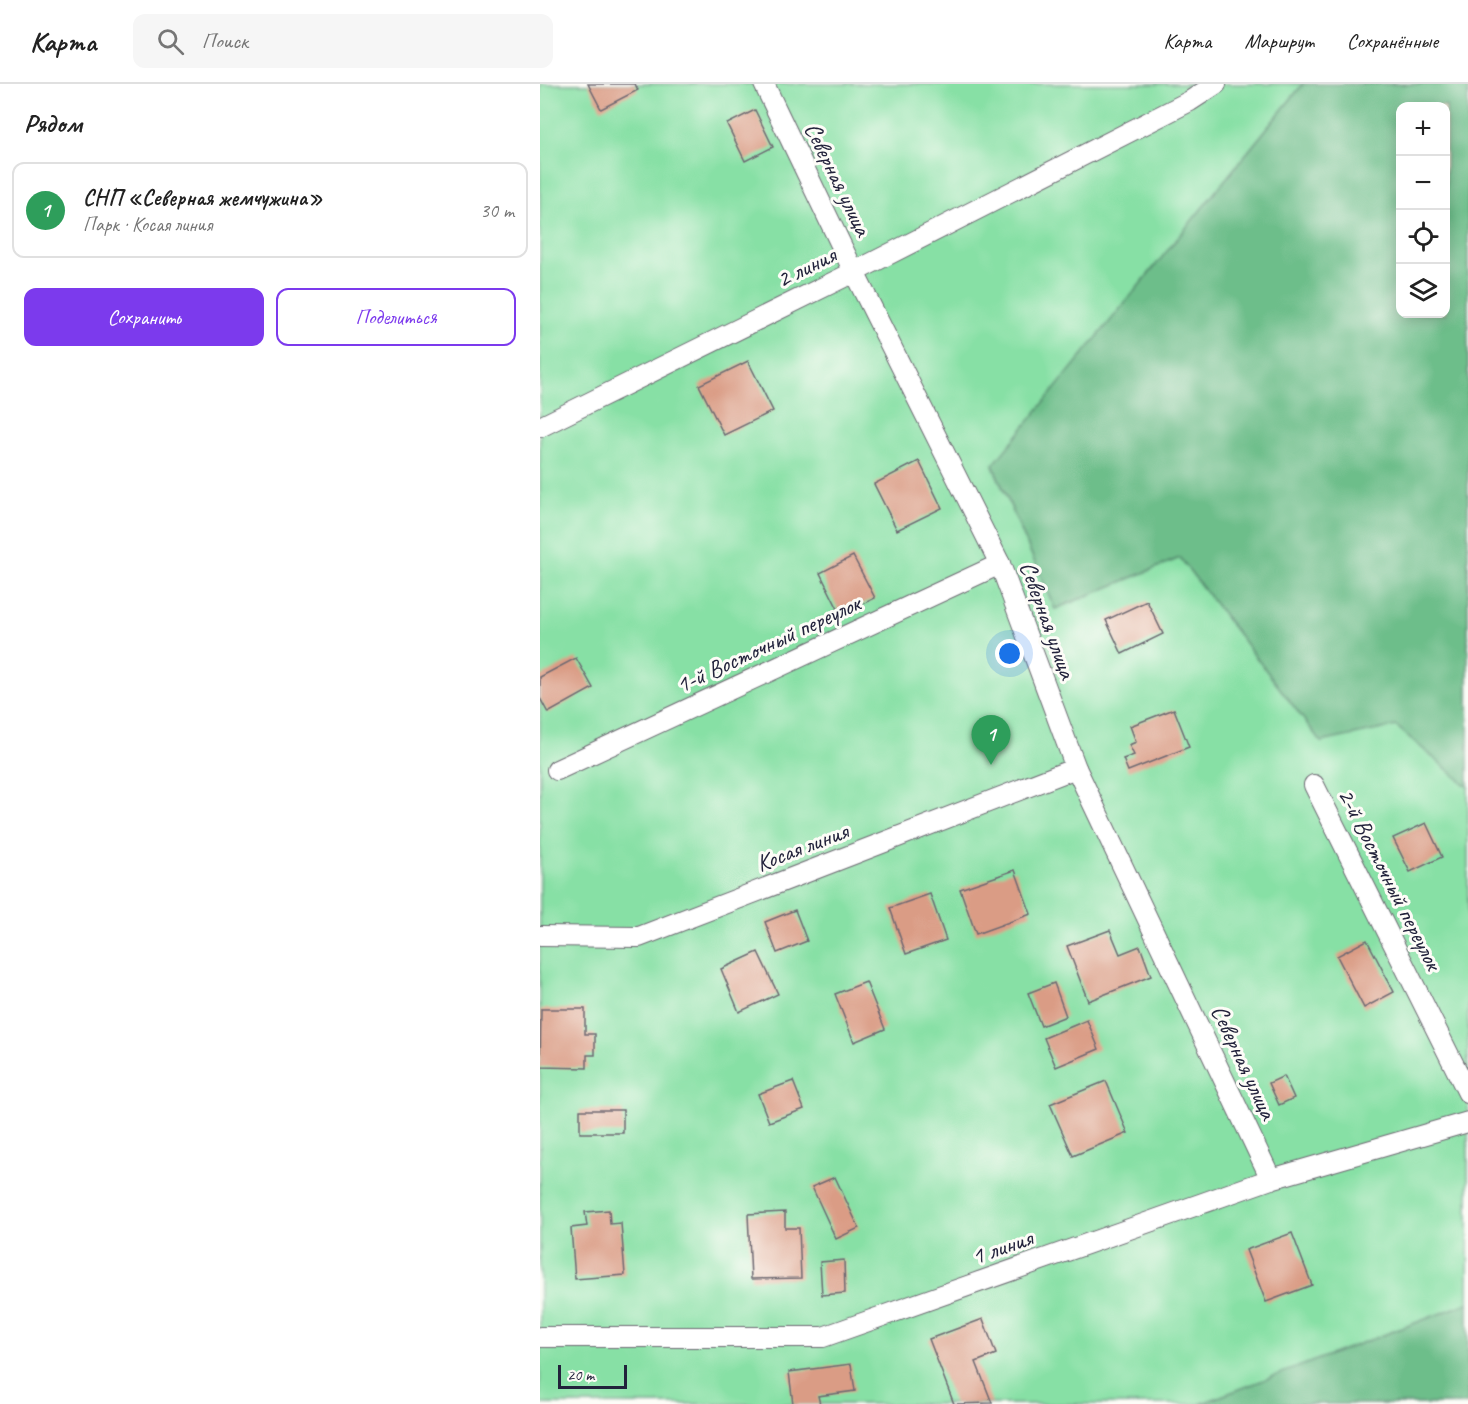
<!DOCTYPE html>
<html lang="ru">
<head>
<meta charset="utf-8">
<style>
  body { margin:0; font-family:Caveat,sans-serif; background:#f6f6f6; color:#222 }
  .controls { position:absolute; right:18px; top:18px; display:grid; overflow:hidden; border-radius:12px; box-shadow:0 3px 15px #0003 }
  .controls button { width:54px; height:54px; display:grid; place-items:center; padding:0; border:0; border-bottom:2px solid #e0e0e0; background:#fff; color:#222; font:30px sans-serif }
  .scale { position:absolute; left:18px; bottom:15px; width:69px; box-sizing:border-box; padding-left:6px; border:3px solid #22223b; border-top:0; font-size:16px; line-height:21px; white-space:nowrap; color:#22223b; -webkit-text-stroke:4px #fdfcf7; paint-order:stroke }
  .you { position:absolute; left:470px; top:570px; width:21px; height:21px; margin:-15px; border:4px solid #fff; border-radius:50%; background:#1a73e8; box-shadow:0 0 0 9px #1a73e833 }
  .badge { display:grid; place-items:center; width:39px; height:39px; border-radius:50%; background:#7c3aed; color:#fff; font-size:20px; font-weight:700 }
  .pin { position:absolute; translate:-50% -50px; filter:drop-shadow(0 2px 3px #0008) }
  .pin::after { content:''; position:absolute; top:32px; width:21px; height:18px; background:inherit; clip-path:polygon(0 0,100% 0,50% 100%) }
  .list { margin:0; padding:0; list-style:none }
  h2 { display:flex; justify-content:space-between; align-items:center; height:78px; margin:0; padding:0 24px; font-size:26px }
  h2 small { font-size:20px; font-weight:400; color:#767676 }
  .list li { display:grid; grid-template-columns:39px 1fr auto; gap:18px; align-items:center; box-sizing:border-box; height:96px; margin:0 12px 12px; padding:0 12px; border:2px solid #e0e0e0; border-radius:12px }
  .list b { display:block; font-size:22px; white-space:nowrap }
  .list p { margin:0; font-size:20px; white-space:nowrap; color:#767676 }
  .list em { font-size:20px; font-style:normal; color:#767676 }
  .actions { display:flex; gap:12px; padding:18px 24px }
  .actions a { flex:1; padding:14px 0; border:2px solid #7c3aed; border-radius:12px; text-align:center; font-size:21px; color:#7c3aed }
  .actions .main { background:#7c3aed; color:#fff }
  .icon { flex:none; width:33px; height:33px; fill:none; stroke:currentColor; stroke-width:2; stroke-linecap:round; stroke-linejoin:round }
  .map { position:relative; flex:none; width:928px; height:1320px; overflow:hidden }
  header { display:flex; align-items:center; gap:36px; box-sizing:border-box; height:84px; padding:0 30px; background:#fff; border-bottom:2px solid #e0e0e0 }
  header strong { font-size:28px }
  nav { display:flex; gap:33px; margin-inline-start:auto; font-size:21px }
  .search { width:420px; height:54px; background:#f6f6f6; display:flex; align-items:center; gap:15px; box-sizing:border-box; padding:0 21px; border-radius:12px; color:#767676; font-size:22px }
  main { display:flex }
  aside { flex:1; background:#fff }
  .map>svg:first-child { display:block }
  .green { fill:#87e0a5; stroke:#548170; stroke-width:1.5 }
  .forest { fill:#6dbe8a; stroke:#487062; stroke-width:1.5; fill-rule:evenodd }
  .building { fill:#da9c85 }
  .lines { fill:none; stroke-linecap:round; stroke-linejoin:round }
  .street-casing { stroke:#6c6871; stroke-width:22 }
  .street { stroke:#fff; stroke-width:20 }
  .labels { text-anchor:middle; stroke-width:6; stroke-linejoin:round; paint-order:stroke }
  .street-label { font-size:24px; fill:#22223b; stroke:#fdfcf7 }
</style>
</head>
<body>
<header>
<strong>Карта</strong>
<div class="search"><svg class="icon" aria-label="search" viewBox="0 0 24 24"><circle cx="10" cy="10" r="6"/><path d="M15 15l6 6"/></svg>Поиск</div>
<nav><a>Карта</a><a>Маршрут</a><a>Сохранённые</a></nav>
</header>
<main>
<aside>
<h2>Рядом<small></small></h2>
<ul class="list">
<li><span class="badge" style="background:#2e9e5b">1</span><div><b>СНП «Северная жемчужина»</b><p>Парк · Косая линия</p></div><em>30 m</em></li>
</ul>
<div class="actions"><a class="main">Сохранить</a><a>Поделиться</a></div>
</aside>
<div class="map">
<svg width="928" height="1320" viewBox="0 0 928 1320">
  <rect width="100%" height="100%" fill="#fdfcf7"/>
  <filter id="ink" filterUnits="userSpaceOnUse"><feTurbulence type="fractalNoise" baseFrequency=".0167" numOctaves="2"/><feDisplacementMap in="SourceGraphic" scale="12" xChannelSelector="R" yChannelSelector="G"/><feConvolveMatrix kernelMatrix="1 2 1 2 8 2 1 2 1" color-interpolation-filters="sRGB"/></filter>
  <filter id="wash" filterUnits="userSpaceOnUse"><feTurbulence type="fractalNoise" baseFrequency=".008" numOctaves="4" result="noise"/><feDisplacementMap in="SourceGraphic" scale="24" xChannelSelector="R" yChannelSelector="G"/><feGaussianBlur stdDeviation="1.35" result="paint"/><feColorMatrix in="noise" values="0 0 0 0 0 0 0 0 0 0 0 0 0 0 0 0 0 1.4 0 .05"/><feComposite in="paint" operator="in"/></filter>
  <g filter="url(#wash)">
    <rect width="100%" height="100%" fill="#f6ead5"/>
    <polygon class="green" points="0,0 763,0 453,382 515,525 640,474 781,658 856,642 928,703 928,1219 660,1320 0,1320"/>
    <g class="forest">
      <path d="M763,0H928V703L856,642L781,658L640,474L515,525L453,381ZM906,22V230H860V22Z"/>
      <polygon points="928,1219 928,1320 660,1320"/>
    </g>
    <g id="blocks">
      <g class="building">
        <polygon points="48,0 95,0 98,6 61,25"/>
        <polygon points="215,26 233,63 205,77 187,40"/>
        <polygon points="208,277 233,327 184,351 159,301"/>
        <polygon points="379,377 402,424 357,446 334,400"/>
        <polygon points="313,472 335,514 301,531 280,489"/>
        <polygon points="607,517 623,550 582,570 566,536"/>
        <polygon points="36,574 53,604 8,629 0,614 0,593"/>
        <polygon points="634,625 649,663 588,687 583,675 594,671 589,661 596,658 590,642"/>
        <polygon points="886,739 902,773 870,788 853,754"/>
        <polygon points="475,786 491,830 436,850 420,805"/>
        <polygon points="390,810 406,856 366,870 350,824"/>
        <polygon points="255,826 267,857 237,869 225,838"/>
        <polygon points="570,846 580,870 600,862 611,892 548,917 527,862"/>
        <polygon points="827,856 854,908 824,924 797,872"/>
        <polygon points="218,868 238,910 199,928 181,885"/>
        <polygon points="326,898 345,945 314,958 295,910"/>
        <polygon points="514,899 526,932 501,942 488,909"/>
        <polygon points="1,925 45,925 45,950 55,950 55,971 47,971 47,984 0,983"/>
        <polygon points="547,936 559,965 516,983 504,954"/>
        <polygon points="744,992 754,1014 739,1021 729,999"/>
        <polygon points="253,997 264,1025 229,1038 218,1010"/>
        <polygon points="566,997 588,1049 533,1072 510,1020"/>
        <rect x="40" y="1026" width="43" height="23"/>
        <polygon points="295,1093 319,1144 296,1155 272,1103"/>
        <polygon points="69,1126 70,1140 81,1139 85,1191 35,1195 31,1144 47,1142 45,1128"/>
        <polygon points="245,1128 245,1144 259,1144 261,1194 211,1195 208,1130"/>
        <polygon points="752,1149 772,1201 726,1218 706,1166"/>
        <polygon points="304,1176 305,1209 282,1211 280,1178"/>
        <polygon points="443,1235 456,1270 436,1278 452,1319 414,1320 389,1255"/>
        <polygon points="311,1280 315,1307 278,1312 280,1320 253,1320 249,1288"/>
      </g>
    </g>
  </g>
  <g filter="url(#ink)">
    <use href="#blocks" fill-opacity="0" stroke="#6c6871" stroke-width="1.5"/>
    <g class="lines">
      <defs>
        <g id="street">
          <polyline points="224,0 314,188 460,480 536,684 731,1095"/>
          <polyline points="0,343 314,188 650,17 676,0"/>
          <polyline points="17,686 460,480"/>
          <polyline points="774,701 928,1009"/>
          <polyline points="0,852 99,853 536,684"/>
          <polyline points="0,1253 283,1253 731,1095 928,1038"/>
        </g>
      </defs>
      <use href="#street" class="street-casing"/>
      <use href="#street" class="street"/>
    </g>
  </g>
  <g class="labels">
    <g class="street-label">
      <text transform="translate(298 95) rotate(64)" y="8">Северная улица</text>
      <text transform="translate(266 183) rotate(-26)" y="8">2 линия</text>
      <text transform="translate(508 536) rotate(70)" y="8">Северная улица</text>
      <text transform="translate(228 560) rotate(-25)" y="8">1-й Восточный переулок</text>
      <text transform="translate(262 763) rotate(-21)" y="8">Косая линия</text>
      <text transform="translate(850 795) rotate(63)" y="8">2-й Восточный переулок</text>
      <text transform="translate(704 978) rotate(65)" y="8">Северная улица</text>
      <text transform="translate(462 1163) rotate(-19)" y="8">1 линия</text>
    </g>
  </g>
</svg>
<div class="controls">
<button>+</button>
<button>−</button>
<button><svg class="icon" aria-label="locate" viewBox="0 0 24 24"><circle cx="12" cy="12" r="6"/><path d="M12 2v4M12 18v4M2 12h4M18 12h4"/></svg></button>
<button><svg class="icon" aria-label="layers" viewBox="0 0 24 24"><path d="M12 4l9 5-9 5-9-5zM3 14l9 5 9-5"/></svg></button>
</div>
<div class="scale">20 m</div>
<div class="you"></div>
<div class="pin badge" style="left:451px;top:681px;background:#2e9e5b">1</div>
</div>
</main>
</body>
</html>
